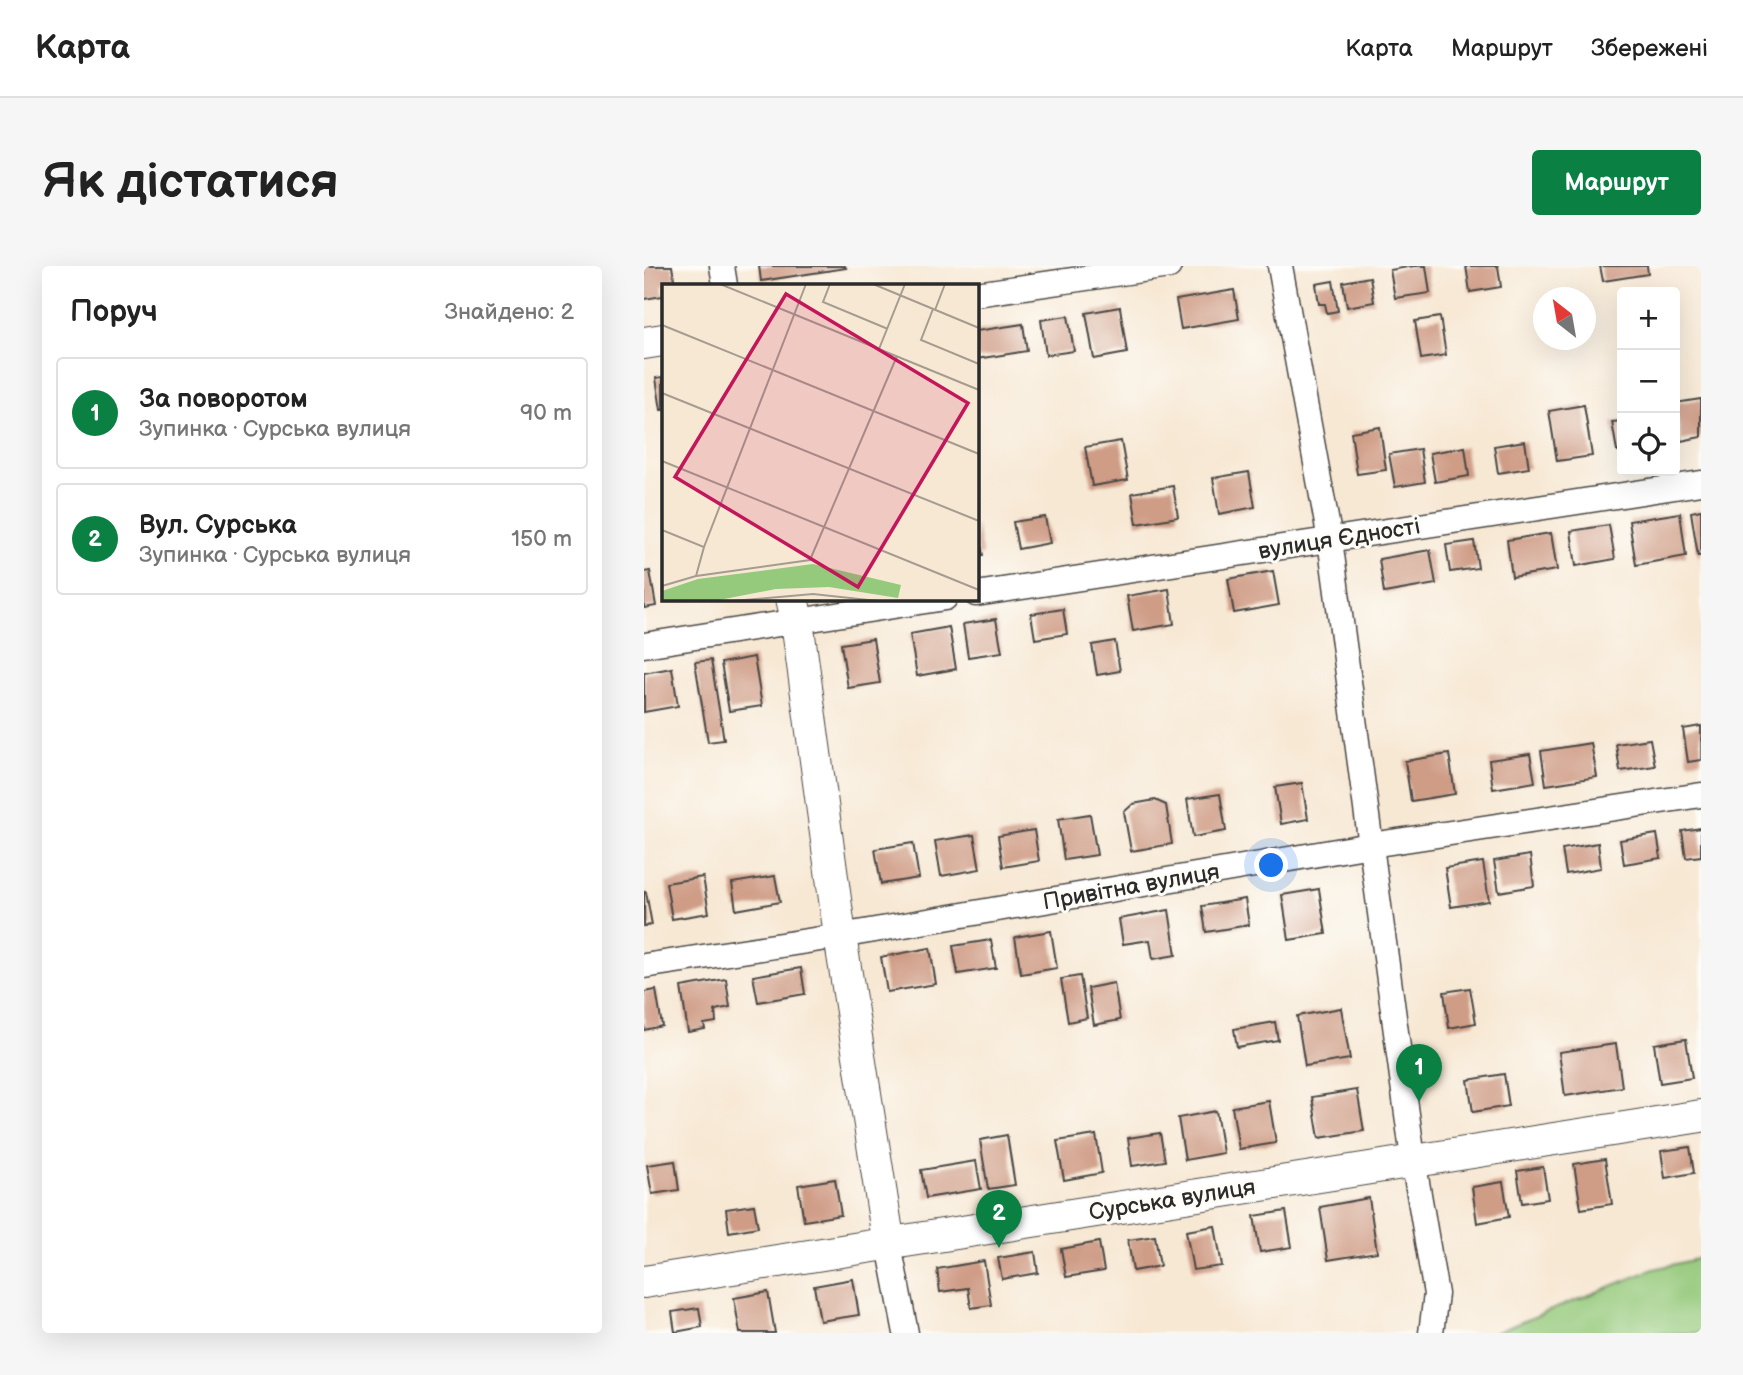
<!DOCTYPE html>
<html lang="uk">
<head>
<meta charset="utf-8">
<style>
  body { margin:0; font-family:"Balsamiq Sans",sans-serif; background:#f6f6f6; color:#222 }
  .controls { position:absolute; right:21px; top:21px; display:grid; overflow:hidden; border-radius:7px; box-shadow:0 7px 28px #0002 }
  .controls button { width:63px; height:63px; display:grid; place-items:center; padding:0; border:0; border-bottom:2px solid #e0e0e0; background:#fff; color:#222; font:35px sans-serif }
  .compass { position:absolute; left:889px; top:21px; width:63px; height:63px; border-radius:50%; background:#fff; box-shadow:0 7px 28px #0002; rotate:329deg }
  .you { position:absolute; left:628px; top:600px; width:24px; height:24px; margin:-18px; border:5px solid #fff; border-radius:50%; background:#1a73e8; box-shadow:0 0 0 10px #1a73e833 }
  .badge { display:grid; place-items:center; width:46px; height:46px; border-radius:50%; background:#0b8043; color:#fff; font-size:23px; font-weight:700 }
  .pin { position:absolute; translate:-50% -58px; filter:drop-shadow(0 2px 4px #0008) }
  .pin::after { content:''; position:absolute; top:37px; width:24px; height:21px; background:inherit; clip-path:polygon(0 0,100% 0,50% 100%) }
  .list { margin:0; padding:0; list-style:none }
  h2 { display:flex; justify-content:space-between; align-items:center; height:91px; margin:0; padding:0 28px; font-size:30px }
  h2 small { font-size:23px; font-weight:400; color:#767676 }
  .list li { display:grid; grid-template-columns:46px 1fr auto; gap:21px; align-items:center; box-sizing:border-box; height:112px; margin:0 14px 14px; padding:0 14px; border:2px solid #e0e0e0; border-radius:7px }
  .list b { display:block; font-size:26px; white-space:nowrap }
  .list p { margin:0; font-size:23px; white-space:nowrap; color:#767676 }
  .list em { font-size:23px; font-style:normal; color:#767676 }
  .icon { flex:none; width:38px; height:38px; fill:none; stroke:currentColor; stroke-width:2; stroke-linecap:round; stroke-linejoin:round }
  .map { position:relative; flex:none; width:1057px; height:1067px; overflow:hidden; border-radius:7px }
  header { display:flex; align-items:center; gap:42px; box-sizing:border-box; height:98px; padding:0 35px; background:#fff; border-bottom:2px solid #e0e0e0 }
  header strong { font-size:33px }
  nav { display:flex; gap:38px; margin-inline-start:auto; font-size:24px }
  .intro { display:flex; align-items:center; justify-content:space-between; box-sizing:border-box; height:168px; padding:0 42px }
  h1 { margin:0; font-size:49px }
  .button { padding:18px 32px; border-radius:7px; background:#0b8043; color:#fff; font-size:24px; font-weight:700 }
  main { display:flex; gap:42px; padding:0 42px }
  aside { flex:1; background:#fff; border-radius:7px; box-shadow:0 7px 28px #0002 }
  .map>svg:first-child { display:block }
  .green { fill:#95c97b; stroke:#607a53; stroke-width:2 }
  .building { fill:#cf9c86 }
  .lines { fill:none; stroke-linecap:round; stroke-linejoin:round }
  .minor-casing { stroke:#4a4744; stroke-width:27 }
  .tertiary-casing { stroke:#4a4744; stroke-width:34 }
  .minor { stroke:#fff; stroke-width:24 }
  .tertiary { stroke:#fff; stroke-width:32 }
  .labels { text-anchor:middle; stroke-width:6; stroke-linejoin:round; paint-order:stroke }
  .street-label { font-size:23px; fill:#2b2b2b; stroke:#fdfcf7 }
  .inset-road { fill:none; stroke:#a59c90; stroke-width:2 }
  .view { fill:#c2185b; fill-opacity:0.15; stroke:#c2185b; stroke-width:3.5 }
  .inset-edge { fill:none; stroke:#2b2b2b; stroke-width:3.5 }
</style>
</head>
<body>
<header>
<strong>Карта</strong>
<nav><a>Карта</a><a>Маршрут</a><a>Збережені</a></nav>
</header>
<div class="intro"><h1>Як дістатися</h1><a class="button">Маршрут</a></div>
<main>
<aside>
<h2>Поруч<small>Знайдено: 2</small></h2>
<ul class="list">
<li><span class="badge">1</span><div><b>За поворотом</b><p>Зупинка · Сурська вулиця</p></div><em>90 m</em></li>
<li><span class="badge">2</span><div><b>Вул. Сурська</b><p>Зупинка · Сурська вулиця</p></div><em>150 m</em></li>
</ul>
</aside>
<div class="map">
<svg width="1057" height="1067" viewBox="0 0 1057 1067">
  <rect width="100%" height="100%" fill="#fdfcf7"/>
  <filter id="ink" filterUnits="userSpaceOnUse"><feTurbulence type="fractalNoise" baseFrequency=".0143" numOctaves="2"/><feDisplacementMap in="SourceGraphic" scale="14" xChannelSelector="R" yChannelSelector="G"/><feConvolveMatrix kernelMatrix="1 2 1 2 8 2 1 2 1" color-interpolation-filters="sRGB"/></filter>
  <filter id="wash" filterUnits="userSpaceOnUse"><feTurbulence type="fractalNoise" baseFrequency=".00686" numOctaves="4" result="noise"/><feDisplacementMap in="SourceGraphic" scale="28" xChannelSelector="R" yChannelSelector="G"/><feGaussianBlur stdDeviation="1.57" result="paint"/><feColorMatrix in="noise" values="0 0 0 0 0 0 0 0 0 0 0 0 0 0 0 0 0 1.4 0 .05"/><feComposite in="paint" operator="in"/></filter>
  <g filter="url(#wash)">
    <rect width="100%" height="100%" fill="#f7e8d4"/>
    <polygon class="green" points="1057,992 1057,1067 850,1067 1010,1003"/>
    <g id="blocks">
      <g class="building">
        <polygon points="0,0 28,0 31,19 19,19 19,30 0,33"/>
        <polygon points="115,0 201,0 202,2 117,15"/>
        <polygon points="770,0 782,0 786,27 751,32 746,4"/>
        <polygon points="822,0 854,0 857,21 826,26"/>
        <polygon points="956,0 1003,0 1004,8 959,15"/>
        <polygon points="726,11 730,36 703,41 699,16"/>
        <polygon points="689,15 694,45 683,47 681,38 675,38 672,18"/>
        <polygon points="590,24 595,53 537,63 532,34"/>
        <polygon points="476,41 483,87 450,93 442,47"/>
        <polygon points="424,50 430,85 402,89 397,54"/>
        <polygon points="796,51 802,89 777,93 771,55"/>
        <polygon points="379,58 383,85 332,93 332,65"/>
        <polygon points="19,111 19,144 17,144 12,112"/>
        <polygon points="1057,133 1057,171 1037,175 1031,137"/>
        <polygon points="940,139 948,190 913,195 905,145"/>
        <polygon points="978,155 978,185 973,185 968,156"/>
        <polygon points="736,161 742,204 713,208 707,166"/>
        <polygon points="477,175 484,214 448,220 441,181"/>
        <polygon points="881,175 885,202 854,207 850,180"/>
        <polygon points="821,181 825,210 791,216 786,187"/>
        <polygon points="776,183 781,216 751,221 745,188"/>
        <polygon points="605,206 611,241 575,248 569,212"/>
        <polygon points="529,220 534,251 493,258 488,227"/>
        <polygon points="1057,244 1057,290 1054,290 1047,246"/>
        <polygon points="1036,247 1042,290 992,299 985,255"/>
        <polygon points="401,251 406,277 374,283 369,256"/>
        <polygon points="332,257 339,289 332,290"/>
        <polygon points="965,259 971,293 932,300 927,265"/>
        <polygon points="907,267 913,304 868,311 863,274"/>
        <polygon points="830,275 834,302 806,306 802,279"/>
        <polygon points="786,284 792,318 740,327 735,293"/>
        <polygon points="6,305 12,340 0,342 0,306"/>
        <polygon points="629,305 635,339 590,347 584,313"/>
        <polygon points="525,323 530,358 489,365 483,330"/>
        <polygon points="419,343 423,368 391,373 387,348"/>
        <polygon points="352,353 358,386 324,391 319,358"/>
        <polygon points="305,361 312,403 273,410 266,368"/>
        <polygon points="229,373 236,417 204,422 197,378"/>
        <polygon points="471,375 476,405 453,409 448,379"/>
        <polygon points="110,391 118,440 85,445 77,397"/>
        <polygon points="67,394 80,474 64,476 51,396"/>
        <polygon points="28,402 34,440 0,446 0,407"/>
        <polygon points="1057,460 1057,494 1044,496 1039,463"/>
        <polygon points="1006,473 1011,500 976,505 972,478"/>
        <polygon points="947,477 953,511 902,519 897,485"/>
        <polygon points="805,488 811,528 767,535 761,495"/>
        <polygon points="886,488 891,516 849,523 845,494"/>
        <polygon points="658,517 664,553 637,558 631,521"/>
        <polygon points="576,528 582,565 549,571 543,533"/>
        <polygon points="511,534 522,539 528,578 487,585 480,546 489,538"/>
        <polygon points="446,548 453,589 420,594 414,553"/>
        <polygon points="1057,562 1057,590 1042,592 1038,565"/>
        <polygon points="390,564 395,595 359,601 354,570"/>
        <polygon points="1013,568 1017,592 980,598 976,574"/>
        <polygon points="330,569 336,603 297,610 291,575"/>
        <polygon points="269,577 275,612 237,618 231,583"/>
        <polygon points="954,577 957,602 922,608 918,583"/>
        <polygon points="886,589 890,620 855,626 850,595"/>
        <polygon points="839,596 845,635 807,641 801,602"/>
        <polygon points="131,610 136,636 92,644 88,617"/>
        <polygon points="59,611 65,647 28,653 22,617"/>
        <polygon points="675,623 682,668 645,674 638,629"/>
        <polygon points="0,626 2,626 8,659 0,660"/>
        <polygon points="601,633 605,659 562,666 558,640"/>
        <polygon points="525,644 532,689 509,693 506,674 479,678 475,653"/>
        <polygon points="407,665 413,702 377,708 371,671"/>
        <polygon points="347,674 352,702 314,708 309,680"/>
        <polygon points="286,682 292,718 243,726 237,691"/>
        <polygon points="157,702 161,728 114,736 109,710"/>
        <polygon points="436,710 443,752 424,756 417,713"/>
        <polygon points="82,713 86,741 71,744 72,756 60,758 61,763 44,766 37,721"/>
        <polygon points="470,717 476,754 450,759 444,722"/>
        <polygon points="826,722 832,757 805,762 800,726"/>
        <polygon points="12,724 18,760 0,764 0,726"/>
        <polygon points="697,742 706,793 661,800 653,750"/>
        <polygon points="631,756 634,774 593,781 590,763"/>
        <polygon points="1042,773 1048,812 1016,817 1010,778"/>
        <polygon points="972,778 978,821 921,830 915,786"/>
        <polygon points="860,808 865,840 829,846 824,814"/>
        <polygon points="713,824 720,865 675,872 668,831"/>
        <polygon points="625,835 632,877 595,883 588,841"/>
        <polygon points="572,845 579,887 541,894 534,852"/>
        <polygon points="516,867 521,895 488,900 484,872"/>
        <polygon points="363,869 371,919 344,923 336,874"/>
        <polygon points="452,869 458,907 420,914 413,875"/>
        <polygon points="1046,881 1050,907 1021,912 1017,885"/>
        <polygon points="961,893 968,938 937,943 930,898"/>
        <polygon points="31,895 35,924 8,928 3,899"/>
        <polygon points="332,895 337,923 282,932 277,904"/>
        <polygon points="899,901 904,933 878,937 873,905"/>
        <polygon points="191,913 197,949 160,955 154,919"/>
        <polygon points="859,916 865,951 833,957 828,921"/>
        <polygon points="725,932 733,986 684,994 676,941"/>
        <polygon points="110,939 114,961 85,966 82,943"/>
        <polygon points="642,945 648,981 616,986 610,950"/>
        <polygon points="571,960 578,1000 549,1004 542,965"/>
        <polygon points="511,970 516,1000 489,1005 484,974"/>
        <polygon points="455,976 460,1005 422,1011 417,983"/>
        <polygon points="391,986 394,1007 358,1013 354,992"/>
        <polygon points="340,995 347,1039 327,1042 324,1022 296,1026 293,1003"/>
        <polygon points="209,1013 215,1049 176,1055 170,1020"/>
        <polygon points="124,1026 131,1067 96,1067 90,1032"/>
        <polygon points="55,1042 58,1061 31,1066 28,1046"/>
      </g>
    </g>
  </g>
  <g filter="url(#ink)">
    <use href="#blocks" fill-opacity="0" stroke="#4a4744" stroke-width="2"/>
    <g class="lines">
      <defs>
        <g id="minor">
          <polyline points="78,0 81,19"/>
          <polyline points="636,0 686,274 769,893 792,1028 787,1067"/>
          <polyline points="332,28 525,0"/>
          <polyline points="332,328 1057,217"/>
          <polyline points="0,379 301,332"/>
          <polyline points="0,700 196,670 727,579 1057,529"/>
          <polyline points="245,979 262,1067"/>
        </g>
        <g id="tertiary">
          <polyline points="0,77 19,74"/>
          <polyline points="148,332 153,355 196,670 245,979"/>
          <polyline points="0,1016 1057,850"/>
        </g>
      </defs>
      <use href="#minor" class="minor-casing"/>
      <use href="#tertiary" class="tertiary-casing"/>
      <use href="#minor" class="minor"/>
      <use href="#tertiary" class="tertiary"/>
    </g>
  </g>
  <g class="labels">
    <g class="street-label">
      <text transform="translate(695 272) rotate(-9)" y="8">вулиця Єдності</text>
      <text transform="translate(487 620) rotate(-10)" y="8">Привітна вулиця</text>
      <text transform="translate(528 933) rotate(-9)" y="8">Сурська вулиця</text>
    </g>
  </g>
  <g transform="translate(18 18)">
    <rect width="317" height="317" fill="#f7e8d4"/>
    <path d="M151,280L239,301L236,314L167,303L114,305L52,317H0V307L36,295Z" fill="#95c97b"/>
    <path class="inset-road" d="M58,0L317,106M168,0L161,18L226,45M211,0L317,44M271,25L259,56L317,80M273,26L283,0M0,41L317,170M217,65L243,0M0,109L317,237M0,177L317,306M0,246L42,263L34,292L148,276L235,72M42,263L144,0M0,302L34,292M71,317L151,310L216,317"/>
    <path class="view" d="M124,10L306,119L196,303L13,193Z"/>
    <rect width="317" height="317" class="inset-edge"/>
  </g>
</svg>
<div class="controls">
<button>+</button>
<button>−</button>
<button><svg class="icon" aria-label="locate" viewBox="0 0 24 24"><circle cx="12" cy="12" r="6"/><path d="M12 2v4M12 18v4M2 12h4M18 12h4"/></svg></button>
</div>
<svg class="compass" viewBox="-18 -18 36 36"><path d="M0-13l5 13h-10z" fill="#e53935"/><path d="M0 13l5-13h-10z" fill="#767676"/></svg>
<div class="you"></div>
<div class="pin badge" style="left:775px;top:836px">1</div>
<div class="pin badge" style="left:355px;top:982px">2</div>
</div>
</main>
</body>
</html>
